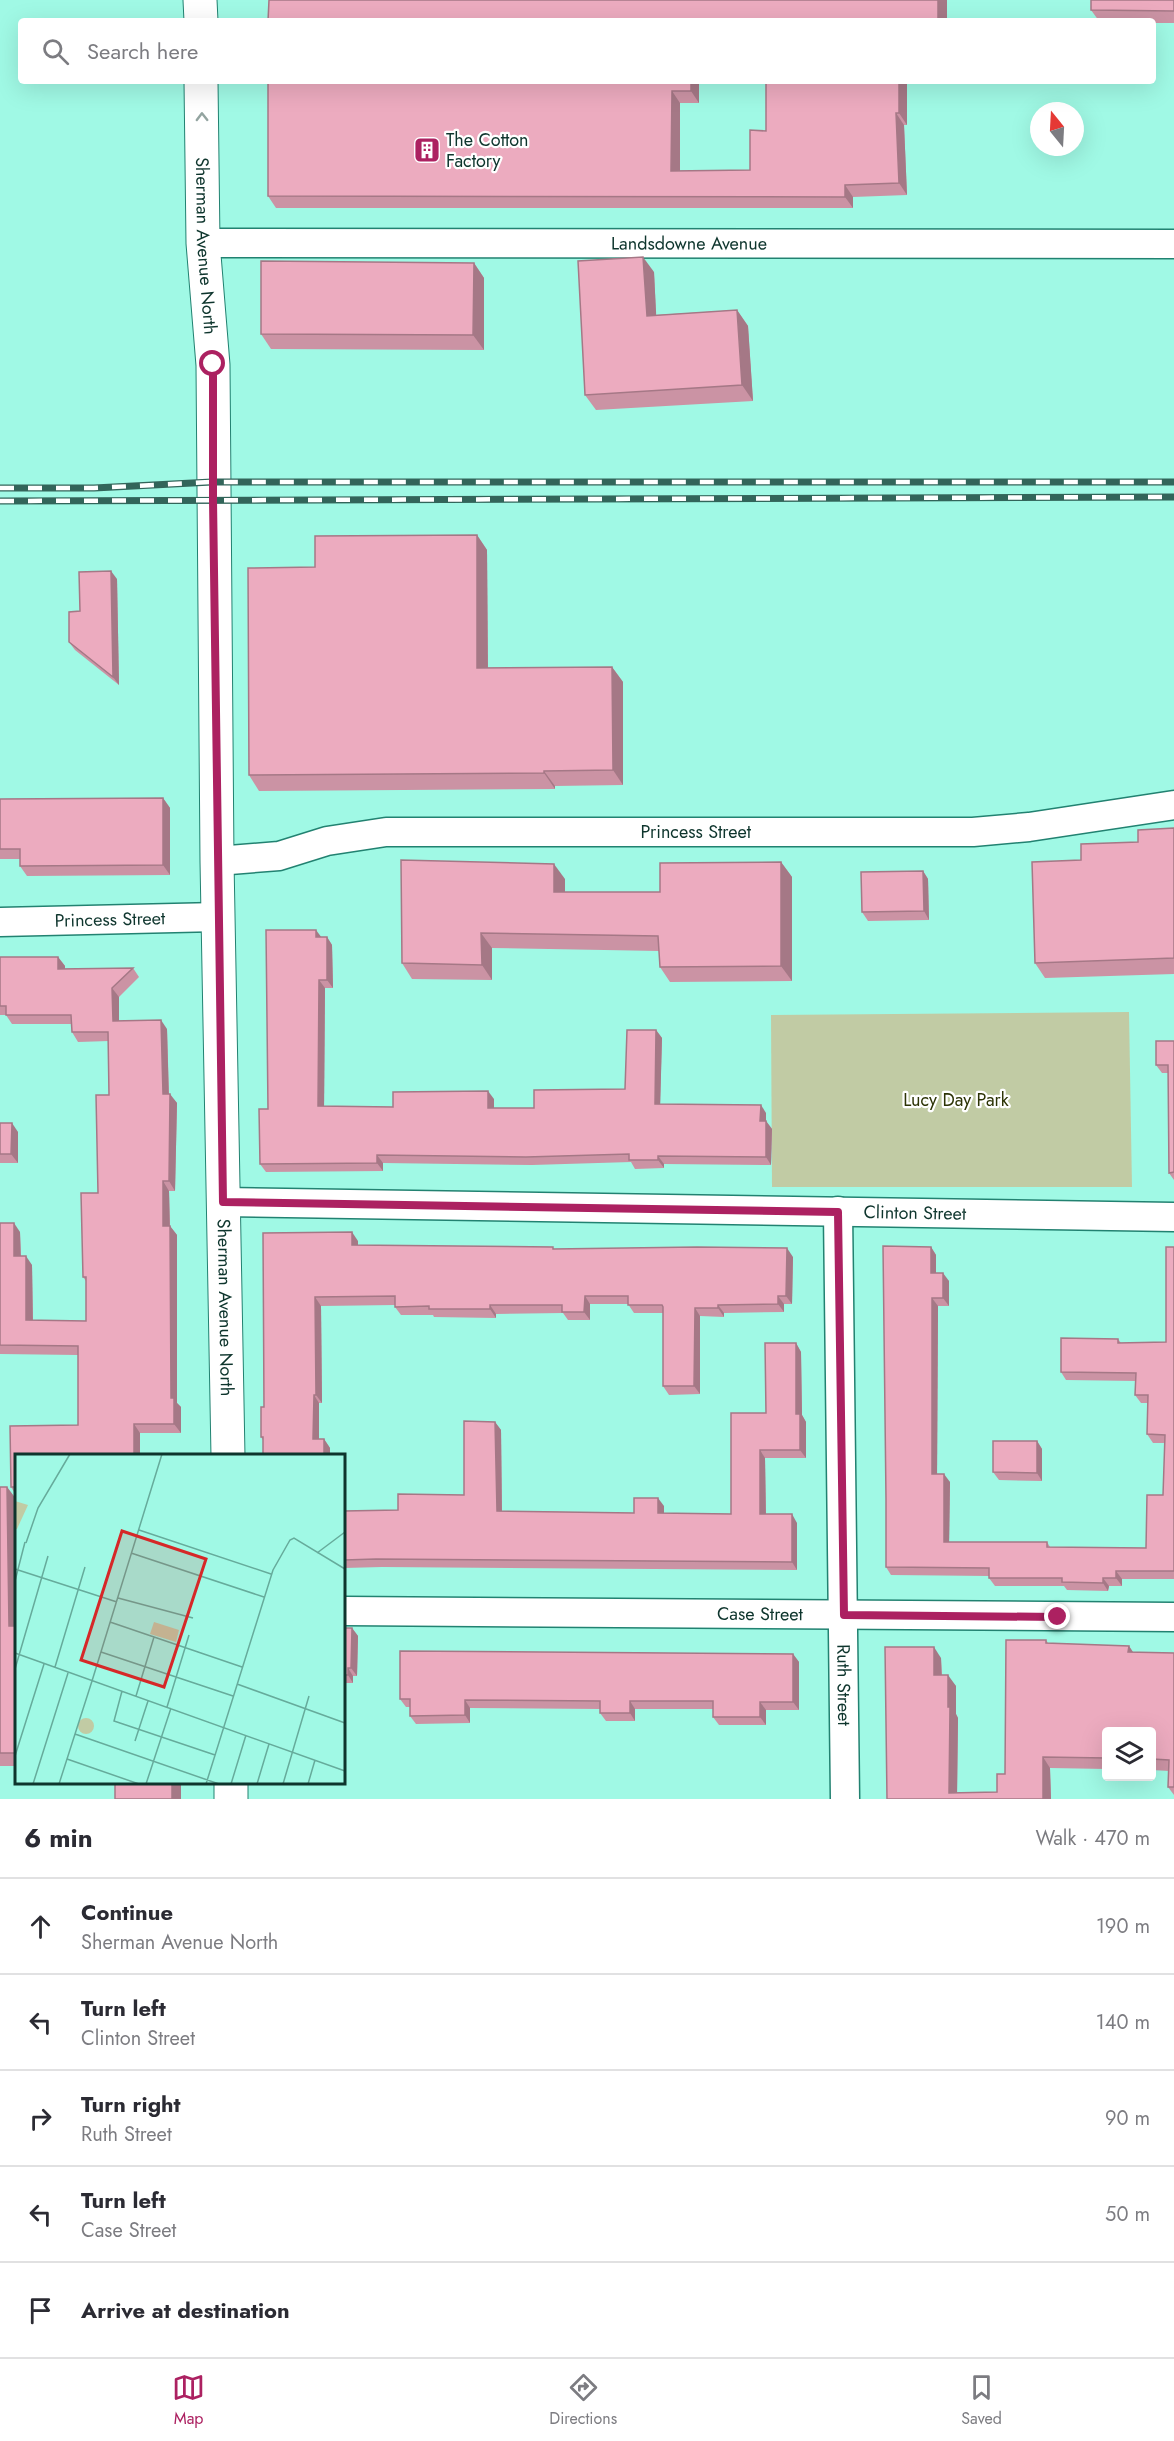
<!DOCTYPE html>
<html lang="en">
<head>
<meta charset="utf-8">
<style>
  body { margin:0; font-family:Jost,sans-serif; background:#f2f2f3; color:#2b2b33 }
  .controls { position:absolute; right:18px; bottom:18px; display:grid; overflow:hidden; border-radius:6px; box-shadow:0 6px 24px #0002 }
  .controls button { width:54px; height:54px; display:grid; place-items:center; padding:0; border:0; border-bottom:2px solid #e1e1e2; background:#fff; color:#2b2b33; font:30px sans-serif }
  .compass { position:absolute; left:1030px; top:102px; width:54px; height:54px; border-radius:50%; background:#fff; box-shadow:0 6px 24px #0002; rotate:342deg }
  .stop { position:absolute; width:18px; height:18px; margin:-14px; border:4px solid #ac2161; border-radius:50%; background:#fff }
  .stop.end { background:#ac2161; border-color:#fff; box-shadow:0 2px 6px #0008 }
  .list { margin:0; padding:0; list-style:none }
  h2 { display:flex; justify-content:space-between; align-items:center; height:78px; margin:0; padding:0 24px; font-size:26px }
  h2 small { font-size:20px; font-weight:400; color:#7c7c81 }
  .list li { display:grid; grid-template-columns:39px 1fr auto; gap:18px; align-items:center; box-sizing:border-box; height:96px; padding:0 24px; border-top:2px solid #e1e1e2 }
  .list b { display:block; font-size:22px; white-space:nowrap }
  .list p { margin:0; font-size:20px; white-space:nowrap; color:#7c7c81 }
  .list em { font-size:20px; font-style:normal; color:#7c7c81 }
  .icon { flex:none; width:33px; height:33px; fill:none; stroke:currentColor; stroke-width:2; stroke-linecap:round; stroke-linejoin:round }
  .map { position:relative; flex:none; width:1174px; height:1799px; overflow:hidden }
  .search { position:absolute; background:#fff; box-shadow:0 6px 24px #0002; left:18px; right:18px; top:18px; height:66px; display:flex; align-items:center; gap:15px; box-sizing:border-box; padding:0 21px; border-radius:6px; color:#7c7c81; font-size:22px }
  .sheet { height:558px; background:#fff }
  nav { display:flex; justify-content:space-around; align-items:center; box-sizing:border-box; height:84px; border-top:2px solid #e1e1e2; background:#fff; font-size:16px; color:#7c7c81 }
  nav a { display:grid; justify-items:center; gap:3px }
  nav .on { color:#ac2161 }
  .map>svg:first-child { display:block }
  .green { fill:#c1cba4 }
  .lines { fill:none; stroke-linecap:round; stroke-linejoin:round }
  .street-casing { stroke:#228271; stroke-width:31 }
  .secondary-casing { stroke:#228271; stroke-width:35 }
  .street { stroke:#fff; stroke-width:28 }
  .secondary { stroke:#fff; stroke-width:33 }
  .rail-casing { stroke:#32655a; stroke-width:7 }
  .rail { stroke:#fff; stroke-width:4.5; stroke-dasharray:14; stroke-linecap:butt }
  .wall { fill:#cb93a4 }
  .shaded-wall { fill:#a57886 }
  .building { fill:#ecabbf; stroke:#a57886; stroke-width:1.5 }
  .oneway { stroke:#93a4a0 }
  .route { stroke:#ac2161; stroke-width:8 }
  .labels { text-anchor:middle; stroke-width:4.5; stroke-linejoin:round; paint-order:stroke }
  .poi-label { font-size:18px; fill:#0e352d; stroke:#fff; text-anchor:start }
  .street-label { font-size:18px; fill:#0e352d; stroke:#fff }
  .park-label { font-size:18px; fill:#2d3406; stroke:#fff }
  .inset-road { fill:none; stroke:#66ab9b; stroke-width:1.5 }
  .view { fill:#d62828; fill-opacity:0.15; stroke:#d62828; stroke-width:3 }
  .inset-edge { fill:none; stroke:#0e352d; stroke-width:3 }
</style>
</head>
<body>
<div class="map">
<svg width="1174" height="1799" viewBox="0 0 1174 1799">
  <rect width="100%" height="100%" fill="#a0f9e5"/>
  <polygon class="green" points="1129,1012 1132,1187 772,1187 771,1015"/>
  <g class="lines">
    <defs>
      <g id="street">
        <path id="s1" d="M203,243L1174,244"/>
        <path id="s2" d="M217,861L279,856L327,841L386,832H973L1029,827L1174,805"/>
        <path id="s3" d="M0,922L218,917"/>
        <path id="s4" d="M223,1202L1174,1217"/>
        <path id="s5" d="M838,1211L845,1799"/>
        <path id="s6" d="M344,1611L1174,1617"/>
      </g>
      <g id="secondary">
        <polyline points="200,0 201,21"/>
        <path id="s7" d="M201,81L203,243L213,365L217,861L228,1456"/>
        <polyline points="231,1799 231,1782"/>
      </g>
    </defs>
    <use href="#street" class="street-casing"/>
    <use href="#secondary" class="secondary-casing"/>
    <use href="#street" class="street"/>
    <use href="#secondary" class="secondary"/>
    <defs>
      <g id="rail">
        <polyline points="0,488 94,488 212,482 1174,482"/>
        <polyline points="0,501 1174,497"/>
      </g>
    </defs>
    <use href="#rail" class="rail-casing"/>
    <use href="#rail" class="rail"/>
  </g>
  <g class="wall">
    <polygon points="947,0 947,21 268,21"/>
    <polygon points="1174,0 1174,23 1153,23 1153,21 1099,21 1091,10"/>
    <polygon points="268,81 699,81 699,103 680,103 680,171 750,170 766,131 766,81 907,81 907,125 904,125 907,195 853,197 853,208 276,208 268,196"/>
    <polygon points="474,263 484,278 484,350 271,349 261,334"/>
    <polygon points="654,272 656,315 737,310 748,326 753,401 596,410 585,395"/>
    <polygon points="477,535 487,550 488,668 612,667 623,682 623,785 555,786 555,789 259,791 249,775 315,567"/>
    <polygon points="117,579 119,685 75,650 69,642 80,611"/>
    <polygon points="163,798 170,808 170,875 27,876 20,866 20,859 0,859 0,799"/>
    <polygon points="1174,828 1174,974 1045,978 1035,963 1081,860 1138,842"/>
    <polygon points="781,862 792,877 792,981 670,982 660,967 659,951 492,948 492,980 412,979 402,963 565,879 565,892 660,892"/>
    <polygon points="923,871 928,879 929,920 868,921 862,912"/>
    <polygon points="321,937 327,937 332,945 333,988 325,988 324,1106 393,1107 494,1099 494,1108 534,1108 625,1089 656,1030 662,1038 660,1104 766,1113 766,1121 772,1129 771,1165 664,1164 664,1168 635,1169 631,1162 532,1165 383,1163 383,1171 266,1172 260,1164 268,1109"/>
    <polygon points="0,957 58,957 65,966 65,969 133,968 139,977 119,997 119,1021 167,1029 169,1094 177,1103 175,1191 169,1191 170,1226 177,1235 177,1403 181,1407 181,1433 140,1433 78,1425 78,1355 0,1354 0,1223 20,1232 21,1256 32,1265 33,1321 86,1321 86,1281 83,1277 98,1193 109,1095 109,1041 78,1042 72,1032 72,1024 12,1024 6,1015 0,1015"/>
    <polygon points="1174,1041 1174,1180 1169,1173 1168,1073 1162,1073 1156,1065"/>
    <polygon points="0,1123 18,1132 18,1163 0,1163"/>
    <polygon points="263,1233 358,1241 358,1245 555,1249 793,1257 792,1304 784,1304 784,1312 724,1313 724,1317 700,1316 700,1394 669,1395 663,1386 663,1313 634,1313 628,1304 590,1304 590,1320 568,1320 563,1313 496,1314 496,1318 434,1317 433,1315 401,1315 395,1307 395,1305 321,1306 322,1403 319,1403 319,1439 324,1439 330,1448 263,1440 261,1437 264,1407"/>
    <polygon points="931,1247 936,1255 936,1273 949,1281 949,1306 938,1306 937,1474 950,1482 949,1542 1047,1542 1050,1547 1146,1548 1163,1495 1165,1443 1153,1443 1147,1434 1148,1403 1141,1403 1135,1395 1136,1381 1066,1380 1061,1372 1118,1339 1121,1343 1166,1342 1174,1247 1174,1579 1122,1579 1122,1586 1109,1586 1108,1591 1067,1590 1064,1586 995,1586 989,1578 989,1576 891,1575 886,1567 886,1499"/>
    <polygon points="796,1343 801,1352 802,1415 806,1422 806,1458 765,1458 766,1514 797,1523 797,1570 382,1567 344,1568 344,1511 398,1510 464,1495 495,1422 501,1430 502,1511 634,1513 664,1506 664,1513 731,1514 766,1413"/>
    <polygon points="1037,1441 1042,1449 1042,1481 999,1480 993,1472"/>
    <polygon points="0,1487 7,1487 16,1499 16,1766 0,1766"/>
    <polygon points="11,1487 16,1487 16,1495"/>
    <polygon points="344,1628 352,1628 358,1636 357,1676 353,1676 353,1683 344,1683"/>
    <polygon points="1046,1640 1048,1643 1129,1646 1133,1652 1174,1653 1174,1795 1168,1787 1169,1771 1152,1770 1152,1731 1107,1731 1107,1769 1050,1768 1051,1799 887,1799 941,1658 942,1675 956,1686 956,1714 958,1718 957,1793 997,1792 1005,1774"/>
    <polygon points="793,1654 799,1662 799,1710 766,1710 766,1725 719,1725 713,1717 713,1709 635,1709 635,1721 606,1721 600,1713 600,1709 470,1708 470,1723 416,1724 410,1716 410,1707 406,1707 400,1699"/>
  </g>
  <g class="shaded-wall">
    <polygon points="938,0 947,0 947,21 938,20"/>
    <polygon points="691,81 699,81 699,103 691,91"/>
    <polygon points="899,81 907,81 907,125 899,113"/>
    <polygon points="672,91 680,103 680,183 671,171"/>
    <polygon points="896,113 904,125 907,195 899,183"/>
    <polygon points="845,185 853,197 853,208 845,197"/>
    <polygon points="643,257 654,272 657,331 647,316"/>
    <polygon points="474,263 484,278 484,350 473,335"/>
    <polygon points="737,310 748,326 753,401 742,385"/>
    <polygon points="477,535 487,550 488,683 477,668"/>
    <polygon points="111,571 117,579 119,685 113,677"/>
    <polygon points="612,667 623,682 623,785 613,770"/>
    <polygon points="544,771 555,786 555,789 544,773"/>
    <polygon points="163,798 170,808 170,875 163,865"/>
    <polygon points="781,862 792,877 792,981 781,966"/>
    <polygon points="554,864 565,879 565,908 554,892"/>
    <polygon points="923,871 928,879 929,920 924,911"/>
    <polygon points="316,930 322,938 316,937"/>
    <polygon points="481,933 492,948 492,980 482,965"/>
    <polygon points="327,937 332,945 333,988 327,980"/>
    <polygon points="58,957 65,966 65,978 58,969"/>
    <polygon points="319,980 325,988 324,1114 318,1106"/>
    <polygon points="112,988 119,997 119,1031 113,1021"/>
    <polygon points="161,1020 167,1029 169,1103 163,1094"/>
    <polygon points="656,1030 662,1038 660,1112 655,1104"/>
    <polygon points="488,1091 494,1099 494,1116 488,1108"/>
    <polygon points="170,1094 177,1103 175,1191 169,1181"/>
    <polygon points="761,1105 766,1113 766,1129 760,1121"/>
    <polygon points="766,1121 772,1129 771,1165 766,1157"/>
    <polygon points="12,1123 18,1132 18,1163 11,1154"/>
    <polygon points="377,1155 383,1163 383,1171 377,1163"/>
    <polygon points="658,1156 664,1164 664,1168 658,1160"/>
    <polygon points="163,1181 169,1191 170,1235 163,1226"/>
    <polygon points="14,1223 20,1232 21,1265 14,1256"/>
    <polygon points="170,1226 177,1235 177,1403 181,1407 181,1433 174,1424 171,1398"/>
    <polygon points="352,1232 358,1241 358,1254 352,1245"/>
    <polygon points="931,1247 936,1255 936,1281 931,1273"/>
    <polygon points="787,1248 793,1257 792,1304 786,1296"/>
    <polygon points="26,1256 32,1265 33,1330 26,1320"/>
    <polygon points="943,1273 949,1281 949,1306 943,1298"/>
    <polygon points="585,1296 590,1304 590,1320 584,1312"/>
    <polygon points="778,1296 784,1304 784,1312 778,1304"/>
    <polygon points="315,1297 321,1306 322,1403 316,1395"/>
    <polygon points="932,1298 938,1306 937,1482 932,1474"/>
    <polygon points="490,1305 496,1314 496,1318 490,1309"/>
    <polygon points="718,1305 724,1313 724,1317 718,1308"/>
    <polygon points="695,1308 700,1316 700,1394 694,1386"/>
    <polygon points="796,1343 801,1352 802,1415 806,1422 806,1458 800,1450 796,1414"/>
    <polygon points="314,1395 319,1403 319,1447 313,1439"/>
    <polygon points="495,1422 501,1430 502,1520 497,1511"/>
    <polygon points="134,1424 140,1433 140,1455 134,1455"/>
    <polygon points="324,1439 330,1448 330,1455 324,1455"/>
    <polygon points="1037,1441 1042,1449 1042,1481 1037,1473"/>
    <polygon points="760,1450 765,1458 766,1523 760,1514"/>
    <polygon points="944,1474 950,1482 949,1550 944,1542"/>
    <polygon points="7,1487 16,1499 16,1637 9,1626"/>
    <polygon points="658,1498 664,1506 664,1522 658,1513"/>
    <polygon points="792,1514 797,1523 797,1570 792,1562"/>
    <polygon points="1116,1571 1122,1579 1122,1586 1116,1578"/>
    <polygon points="1103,1578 1109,1586 1108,1591 1103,1583"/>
    <polygon points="352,1628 358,1636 357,1676 351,1668"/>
    <polygon points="1129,1646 1136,1657 1128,1652"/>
    <polygon points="934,1647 941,1658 942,1686 934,1675"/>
    <polygon points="793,1654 799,1662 799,1710 793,1702"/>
    <polygon points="348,1668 353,1676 353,1683 348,1675"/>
    <polygon points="948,1675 956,1686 956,1714 958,1718 957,1799 949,1793"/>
    <polygon points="465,1700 470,1708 470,1723 465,1715"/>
    <polygon points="630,1701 635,1709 635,1721 630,1713"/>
    <polygon points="760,1702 766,1710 766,1725 760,1717"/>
    <polygon points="1043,1757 1050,1768 1051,1799 1043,1799"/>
    <rect x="172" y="1782" width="9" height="17"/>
  </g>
  <g class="building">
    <polygon points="269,0 938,0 938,20 268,21"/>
    <polygon points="1091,0 1174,0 1174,11 1091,10"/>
    <polygon points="268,81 691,81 691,91 672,91 671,171 750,170 750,130 766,131 766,81 899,81 899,113 896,113 899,183 845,185 845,197 268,196"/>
    <polygon points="643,257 647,316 737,310 742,385 585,395 578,261"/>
    <polygon points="261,261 474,263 473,335 261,334"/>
    <polygon points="477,535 477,668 612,667 613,770 544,771 544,773 249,775 248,568 315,567 315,536"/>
    <polygon points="111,571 113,677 69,642 69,612 80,611 79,572"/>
    <polygon points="163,798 163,865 20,866 20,849 0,849 0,799"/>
    <polygon points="1174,828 1174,958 1035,963 1032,862 1081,860 1081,844 1138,842 1138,830"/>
    <polygon points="401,860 554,864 554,892 660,892 660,863 781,862 781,966 660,967 658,936 481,933 482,965 402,963"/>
    <polygon points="923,871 924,911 862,912 861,872"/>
    <polygon points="266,930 316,930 316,937 327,937 327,980 319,980 318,1106 393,1107 393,1092 488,1091 488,1108 534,1108 534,1090 625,1089 627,1030 656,1030 655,1104 761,1105 760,1121 766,1121 766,1157 658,1156 658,1160 629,1160 629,1154 526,1157 377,1155 377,1163 260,1164 259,1109 268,1109"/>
    <polygon points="0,957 58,957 58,969 133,968 112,988 113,1021 161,1020 163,1094 170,1094 169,1181 163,1181 163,1226 170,1226 171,1398 174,1398 174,1424 134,1424 134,1455 16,1455 16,1487 11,1487 10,1426 78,1425 78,1346 0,1345 0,1223 14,1223 14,1256 26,1256 26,1320 86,1321 86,1277 83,1277 81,1193 98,1193 96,1095 109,1095 108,1032 72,1032 71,1015 6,1015 6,1006 0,1006"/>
    <polygon points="1156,1041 1174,1041 1174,1172 1169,1173 1168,1065 1156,1065"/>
    <polygon points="0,1123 12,1123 11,1154 0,1154"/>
    <polygon points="352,1232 352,1245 553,1247 553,1249 697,1247 787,1248 786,1296 778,1296 778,1304 718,1305 718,1308 695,1308 694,1386 663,1386 663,1307 662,1305 628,1305 628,1296 585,1296 584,1312 562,1312 562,1305 490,1305 490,1309 429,1309 429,1306 395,1307 395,1296 315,1297 316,1395 314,1395 313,1439 324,1439 324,1455 263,1455 263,1437 261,1437 261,1407 264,1407 263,1233"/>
    <polygon points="883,1246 931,1247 931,1273 943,1273 943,1298 932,1298 932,1474 944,1474 944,1542 1047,1542 1047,1547 1146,1548 1147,1495 1163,1495 1165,1435 1147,1434 1148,1395 1135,1395 1136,1373 1061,1372 1061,1338 1118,1339 1118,1343 1166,1342 1166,1247 1174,1247 1174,1571 1116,1571 1116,1578 1103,1578 1103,1583 1062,1582 1062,1578 989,1578 989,1568 886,1567 886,1499"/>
    <polygon points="765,1343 796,1343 796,1414 800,1414 800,1450 760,1450 760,1514 792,1514 792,1562 376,1559 344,1560 344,1511 398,1510 398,1494 464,1495 464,1421 495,1422 497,1511 634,1513 634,1498 658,1498 658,1513 731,1514 731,1413 766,1413"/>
    <polygon points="993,1441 1037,1441 1037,1473 993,1472"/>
    <polygon points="0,1487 7,1487 9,1626 16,1626 16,1753 0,1753"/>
    <polygon points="344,1628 352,1628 351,1668 348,1668 348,1675 344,1675"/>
    <polygon points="1006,1640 1046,1640 1046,1643 1129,1646 1128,1652 1174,1653 1174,1787 1168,1787 1169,1760 1152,1759 1152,1731 1107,1731 1107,1758 1043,1757 1043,1799 887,1799 885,1647 934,1647 934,1675 948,1675 948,1707 950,1707 949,1793 997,1792 997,1774 1005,1774"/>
    <polygon points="400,1651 793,1654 793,1702 760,1702 760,1717 713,1717 713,1701 630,1701 630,1713 600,1713 600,1701 465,1700 465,1715 410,1716 410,1699 400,1699"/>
    <rect x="115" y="1782" width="57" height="17"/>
  </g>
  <defs><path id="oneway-chevron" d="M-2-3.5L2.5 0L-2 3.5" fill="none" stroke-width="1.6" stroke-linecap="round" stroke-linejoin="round" transform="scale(1.5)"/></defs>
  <use class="oneway" href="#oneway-chevron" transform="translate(202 117) rotate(-91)"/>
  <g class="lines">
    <polyline class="route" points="213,364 213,500 223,1202 838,1212 844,1615 1058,1617"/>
  </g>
  <defs>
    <symbol id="building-square" viewBox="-11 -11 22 22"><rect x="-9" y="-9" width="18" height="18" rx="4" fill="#ac2161" stroke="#fff"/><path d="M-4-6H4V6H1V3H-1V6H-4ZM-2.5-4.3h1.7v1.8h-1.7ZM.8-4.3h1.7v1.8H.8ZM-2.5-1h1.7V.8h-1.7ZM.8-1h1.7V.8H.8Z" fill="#fff"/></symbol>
  </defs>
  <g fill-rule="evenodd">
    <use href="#building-square" x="412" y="135" width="30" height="30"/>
  </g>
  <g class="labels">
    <g class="poi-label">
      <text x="446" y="146">The Cotton<tspan x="446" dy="21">Factory</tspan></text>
    </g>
    <g class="street-label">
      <text dy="6" stroke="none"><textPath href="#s1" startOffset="486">Landsdowne Avenue</textPath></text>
      <text dy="6" stroke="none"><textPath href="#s7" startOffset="165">Sherman Avenue North</textPath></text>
      <text dy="6" stroke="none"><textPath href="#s2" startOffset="482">Princess Street</textPath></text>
      <text dy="6" stroke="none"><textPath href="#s3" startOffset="110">Princess Street</textPath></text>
      <text dy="6" stroke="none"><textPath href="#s4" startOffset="692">Clinton Street</textPath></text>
      <text dy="6" stroke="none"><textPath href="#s7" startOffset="1227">Sherman Avenue North</textPath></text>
      <text dy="6" stroke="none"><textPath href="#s6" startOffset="416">Case Street</textPath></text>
      <text dy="6" stroke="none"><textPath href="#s5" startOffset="474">Ruth Street</textPath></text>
    </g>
    <g class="park-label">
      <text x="956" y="1106">Lucy Day Park</text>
    </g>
  </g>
  <g transform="translate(15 1454)">
    <rect width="330" height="330" fill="#a0f9e5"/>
    <path d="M0,47L13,51L2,75H0ZM139,168L164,176L161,188L135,180ZM63 272a8 8 0 1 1 16 0a8 8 0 1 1-16 0Z" fill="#c1cba4"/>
    <path class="inset-road" d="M124,76L256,120M11,89L23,54L55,0M116,99L249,143M302,99L330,78M0,115L102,148M0,127L10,88M103,144L178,164M95,168L227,213M86,198L218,242M0,199L330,317M40,213L70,113M0,215L33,102M77,227L147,0M222,230L330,269M107,237L99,267L200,301M121,242L139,183M152,253L174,181M60,280L204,330M120,287L133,247M0,302L29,210M52,305L124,330M18,330L53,219M44,330L77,227M131,330L156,254M191,330L258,116L275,86L279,84L330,115M216,330L231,281M242,330L254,290M268,330L294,242M293,330L300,306"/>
    <path class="view" d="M107,77L191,105L149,233L66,206Z"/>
    <rect width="330" height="330" class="inset-edge"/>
  </g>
</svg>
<div class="controls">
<button><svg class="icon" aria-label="layers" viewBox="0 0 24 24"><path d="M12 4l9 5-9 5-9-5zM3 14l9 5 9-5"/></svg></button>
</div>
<svg class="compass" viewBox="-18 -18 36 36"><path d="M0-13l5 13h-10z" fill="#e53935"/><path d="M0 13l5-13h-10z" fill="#7c7c81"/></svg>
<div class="stop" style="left:213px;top:364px"></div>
<div class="stop end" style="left:1058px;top:1617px"></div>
<div class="search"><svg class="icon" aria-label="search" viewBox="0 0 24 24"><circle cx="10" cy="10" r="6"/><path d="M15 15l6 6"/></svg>Search here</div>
</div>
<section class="sheet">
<h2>6 min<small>Walk · 470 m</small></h2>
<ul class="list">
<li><svg class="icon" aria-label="ahead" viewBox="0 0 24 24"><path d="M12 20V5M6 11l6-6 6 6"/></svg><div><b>Continue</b><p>Sherman Avenue North</p></div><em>190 m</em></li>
<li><svg class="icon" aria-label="left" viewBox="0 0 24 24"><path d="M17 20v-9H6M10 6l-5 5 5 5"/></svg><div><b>Turn left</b><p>Clinton Street</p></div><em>140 m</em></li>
<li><svg class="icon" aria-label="right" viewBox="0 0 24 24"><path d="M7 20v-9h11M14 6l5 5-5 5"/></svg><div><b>Turn right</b><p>Ruth Street</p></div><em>90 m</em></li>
<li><svg class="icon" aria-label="left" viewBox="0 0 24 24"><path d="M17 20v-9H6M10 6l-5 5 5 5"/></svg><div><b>Turn left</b><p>Case Street</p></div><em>50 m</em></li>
<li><svg class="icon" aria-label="arrive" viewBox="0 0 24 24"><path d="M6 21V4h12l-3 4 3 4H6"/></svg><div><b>Arrive at destination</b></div></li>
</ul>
</section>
<nav>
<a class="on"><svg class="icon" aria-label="map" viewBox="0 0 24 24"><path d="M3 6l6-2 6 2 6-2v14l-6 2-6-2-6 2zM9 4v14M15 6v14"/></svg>Map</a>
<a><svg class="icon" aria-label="directions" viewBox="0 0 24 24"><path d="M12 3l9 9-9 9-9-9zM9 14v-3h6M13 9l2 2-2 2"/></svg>Directions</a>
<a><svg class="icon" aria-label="saved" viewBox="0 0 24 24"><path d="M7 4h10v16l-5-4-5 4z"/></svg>Saved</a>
</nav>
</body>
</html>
